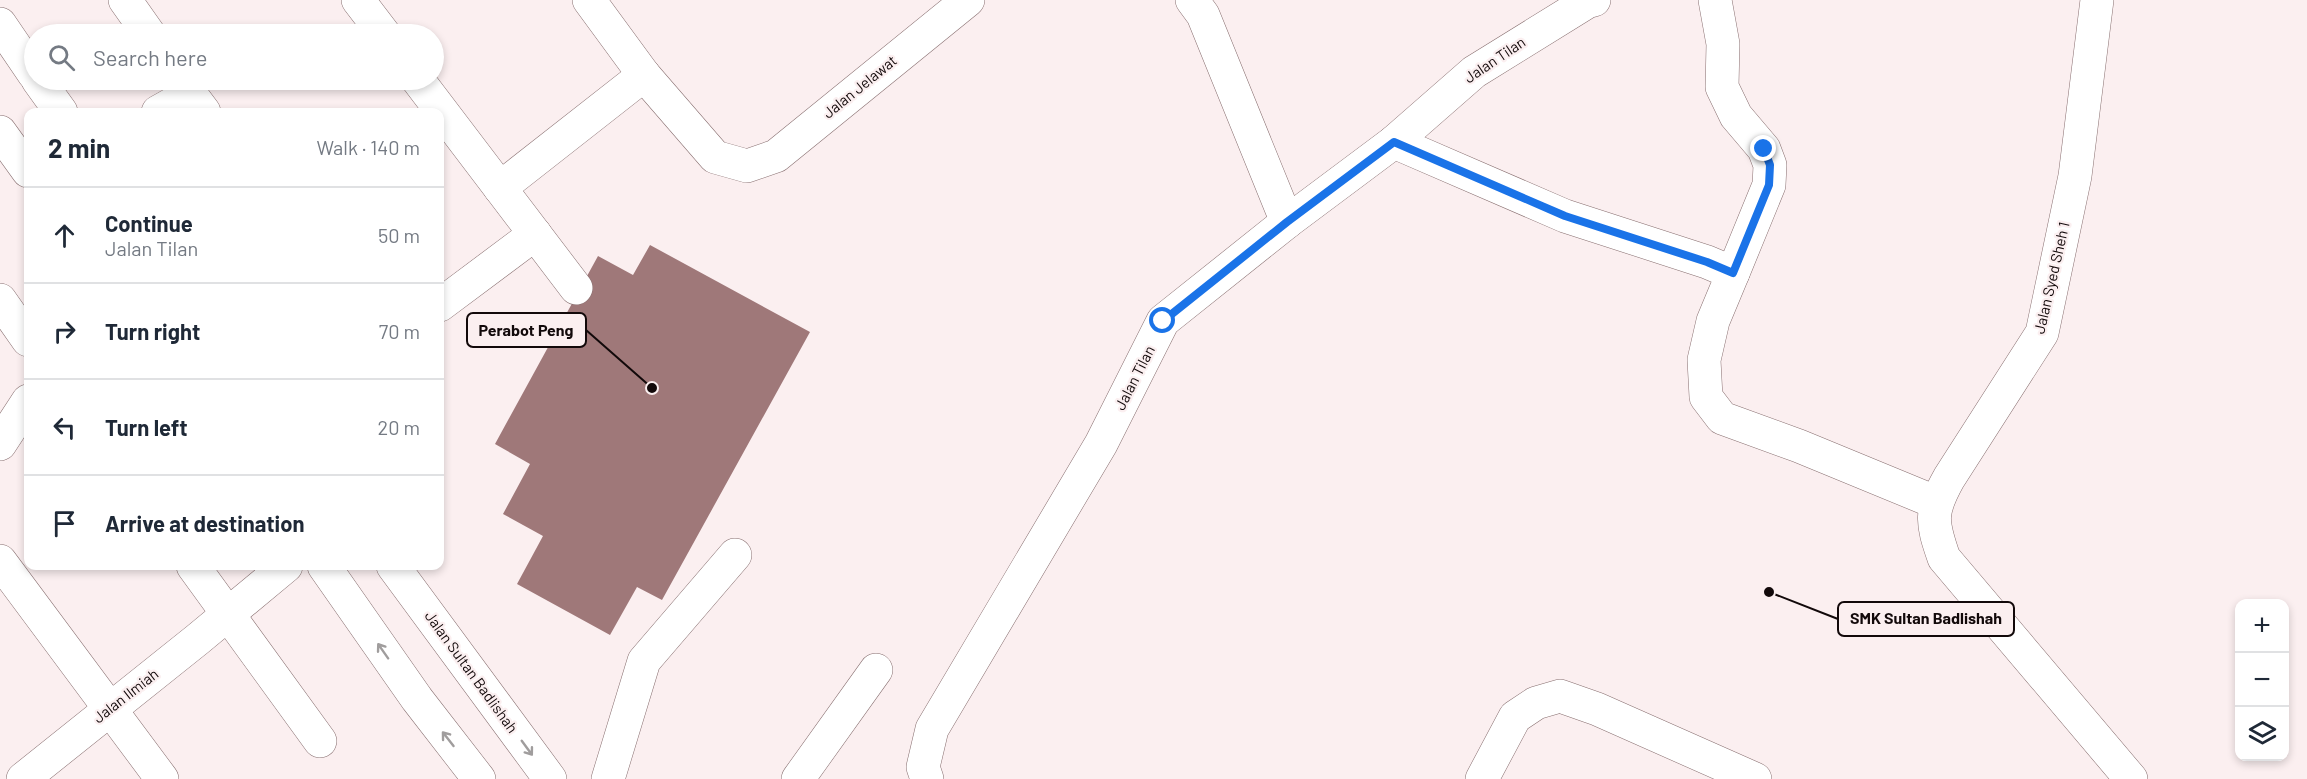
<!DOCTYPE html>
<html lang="en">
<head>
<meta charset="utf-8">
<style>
  body { margin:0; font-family:Barlow,sans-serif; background:#f2f2f3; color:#1f2937 }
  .controls { position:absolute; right:18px; bottom:18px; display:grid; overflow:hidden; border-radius:12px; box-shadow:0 3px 9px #0003 }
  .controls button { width:54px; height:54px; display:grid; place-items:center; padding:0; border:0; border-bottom:2px solid #e0e1e3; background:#fff; color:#1f2937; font:30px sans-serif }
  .stop { position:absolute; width:18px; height:18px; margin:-14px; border:4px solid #1a73e8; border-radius:50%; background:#fff }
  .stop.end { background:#1a73e8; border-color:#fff; box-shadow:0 2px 6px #0008 }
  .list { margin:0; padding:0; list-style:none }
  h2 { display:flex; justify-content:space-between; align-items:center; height:78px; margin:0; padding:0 24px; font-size:26px }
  h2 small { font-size:20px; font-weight:400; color:#747a83 }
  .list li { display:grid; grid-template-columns:39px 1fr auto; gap:18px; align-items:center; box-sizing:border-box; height:96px; padding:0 24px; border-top:2px solid #e0e1e3 }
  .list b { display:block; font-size:22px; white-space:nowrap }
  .list p { margin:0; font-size:20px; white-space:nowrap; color:#747a83 }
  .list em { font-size:20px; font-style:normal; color:#747a83 }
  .icon { flex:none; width:33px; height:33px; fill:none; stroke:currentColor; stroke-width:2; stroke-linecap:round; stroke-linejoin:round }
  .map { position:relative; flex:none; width:2307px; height:779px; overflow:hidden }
  .search { position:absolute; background:#fff; box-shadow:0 3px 9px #0003; left:24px; top:24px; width:420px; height:66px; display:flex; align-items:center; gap:15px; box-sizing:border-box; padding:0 21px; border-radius:33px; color:#747a83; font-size:22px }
  .panel { position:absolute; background:#fff; box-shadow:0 3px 9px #0003; left:24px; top:108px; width:420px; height:462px; border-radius:12px }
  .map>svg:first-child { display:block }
  .building { fill:#9f7879 }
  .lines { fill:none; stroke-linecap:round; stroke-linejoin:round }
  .minor-casing { stroke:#886f70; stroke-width:34 }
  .major-casing { stroke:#886f70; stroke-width:34 }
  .minor { stroke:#fff; stroke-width:33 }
  .major { stroke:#fff; stroke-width:33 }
  .oneway { stroke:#a09d9d }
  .route { stroke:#1a73e8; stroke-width:8 }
  .labels { text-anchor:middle; stroke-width:4.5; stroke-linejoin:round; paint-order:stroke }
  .street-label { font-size:15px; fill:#12090a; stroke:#fbeff0 }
  .leader { fill:none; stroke:#12090a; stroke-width:2 }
  .callout-dot { fill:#12090a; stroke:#fbeff0; stroke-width:2 }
  .callout { fill:#fbeff0; stroke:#12090a; stroke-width:2 }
  .callout-label { font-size:16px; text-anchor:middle; font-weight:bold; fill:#12090a }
</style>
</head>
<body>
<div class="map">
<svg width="2307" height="779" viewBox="0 0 2307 779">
  <rect width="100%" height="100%" fill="#fbeff0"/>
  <polygon class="building" points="650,245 810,332 662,600 637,587 610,635 517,584 543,536 503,514 530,464 495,444 598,256 633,275"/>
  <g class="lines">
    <defs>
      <g id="minor">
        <polyline points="125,0 149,34"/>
        <polyline points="358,0 384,34"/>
        <polyline points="589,0 644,75 715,157 747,166 776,156 968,0"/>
        <polyline points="1192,0 1203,15 1287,222"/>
        <polyline points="1715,0 1723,44 1722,87 1736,116 1764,149 1770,165 1769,185 1733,273"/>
        <path d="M2097,0L2075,176L2042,333L1949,478C1930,512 1931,521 1944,558L2131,779"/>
        <polyline points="180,80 204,112"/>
        <polyline points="418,80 576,288"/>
        <polyline points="158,112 190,94"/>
        <polyline points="1394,142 1565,216 1707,262 1733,273 1713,321 1704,360 1706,397 1722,418 1799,446 1935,502"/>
        <polyline points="500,188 644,75"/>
        <polyline points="0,300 28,340"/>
        <polyline points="440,305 535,234"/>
        <polyline points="0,444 28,401"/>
        <polyline points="0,561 162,779"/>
        <polyline points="193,566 320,741"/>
        <polyline points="23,779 198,639 286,566"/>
        <polyline points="608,779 644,661 735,555"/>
        <polyline points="798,779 876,670"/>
        <polyline points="927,779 923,767 932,729 1101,444 1163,321 1287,222 1394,142 1474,72 1587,2 1594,0"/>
        <polyline points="1482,779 1515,717 1536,703 1560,696 1597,709 1755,779"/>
      </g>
      <g id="major">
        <polyline points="0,24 34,74"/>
        <polyline points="38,80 61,112"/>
        <polyline points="0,132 28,171"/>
        <polyline points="324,566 417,699 479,779"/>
        <polyline points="393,566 550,779"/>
      </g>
    </defs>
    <use href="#minor" class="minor-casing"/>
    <use href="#major" class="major-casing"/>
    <use href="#minor" class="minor"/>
    <use href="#major" class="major"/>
  </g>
  <defs><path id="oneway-shaft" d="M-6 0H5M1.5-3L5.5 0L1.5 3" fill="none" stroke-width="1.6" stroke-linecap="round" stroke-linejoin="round" transform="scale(1.5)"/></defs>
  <g class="oneway">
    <use href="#oneway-shaft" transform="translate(383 651) rotate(-125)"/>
    <use href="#oneway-shaft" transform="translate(448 739) rotate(-128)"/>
    <use href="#oneway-shaft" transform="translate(527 748) rotate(54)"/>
  </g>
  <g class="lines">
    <polyline class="route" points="1163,321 1287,222 1394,142 1565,216 1707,262 1733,273 1769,185 1770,165 1764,149"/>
  </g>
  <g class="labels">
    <g class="street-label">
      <text transform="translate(1495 60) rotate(-34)" y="5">Jalan Tilan</text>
      <text transform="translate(860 87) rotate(-39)" y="5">Jalan Jelawat</text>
      <text transform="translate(2052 278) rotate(-77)" y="5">Jalan Syed Sheh 1</text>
      <text transform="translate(1135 378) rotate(-63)" y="5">Jalan Tilan</text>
      <text transform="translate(471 672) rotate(54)" y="5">Jalan Sultan Badlishah</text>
      <text transform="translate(126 696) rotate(-38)" y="5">Jalan Ilmiah</text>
    </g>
  </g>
  <path class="leader" d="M652 388L586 330M1769 592L1838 619"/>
  <g class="callout-dot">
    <circle cx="652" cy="388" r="6"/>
    <circle cx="1769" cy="592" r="6"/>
  </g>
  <g class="callout">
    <rect x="467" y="313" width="119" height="34" rx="6"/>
    <rect x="1838" y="602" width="176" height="34" rx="6"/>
  </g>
  <g class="callout-label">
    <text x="526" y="336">Perabot Peng</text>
    <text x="1926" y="624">SMK Sultan Badlishah</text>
  </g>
</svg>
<div class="controls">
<button>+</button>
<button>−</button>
<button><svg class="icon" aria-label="layers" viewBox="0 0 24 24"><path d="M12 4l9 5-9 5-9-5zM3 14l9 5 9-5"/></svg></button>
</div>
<div class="stop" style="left:1163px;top:321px"></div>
<div class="stop end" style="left:1764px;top:149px"></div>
<div class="search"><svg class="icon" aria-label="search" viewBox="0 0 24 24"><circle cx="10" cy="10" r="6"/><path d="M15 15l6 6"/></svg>Search here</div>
<section class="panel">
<h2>2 min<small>Walk · 140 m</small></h2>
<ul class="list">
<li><svg class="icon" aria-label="ahead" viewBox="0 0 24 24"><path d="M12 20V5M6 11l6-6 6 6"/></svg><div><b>Continue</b><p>Jalan Tilan</p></div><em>50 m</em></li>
<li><svg class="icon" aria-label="right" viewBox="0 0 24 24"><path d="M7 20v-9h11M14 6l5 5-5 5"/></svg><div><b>Turn right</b></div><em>70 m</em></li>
<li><svg class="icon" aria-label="left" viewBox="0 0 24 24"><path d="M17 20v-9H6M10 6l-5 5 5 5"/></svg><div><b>Turn left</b></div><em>20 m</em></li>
<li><svg class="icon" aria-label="arrive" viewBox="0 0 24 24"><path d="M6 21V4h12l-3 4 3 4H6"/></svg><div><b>Arrive at destination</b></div></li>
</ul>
</section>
</div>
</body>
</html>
